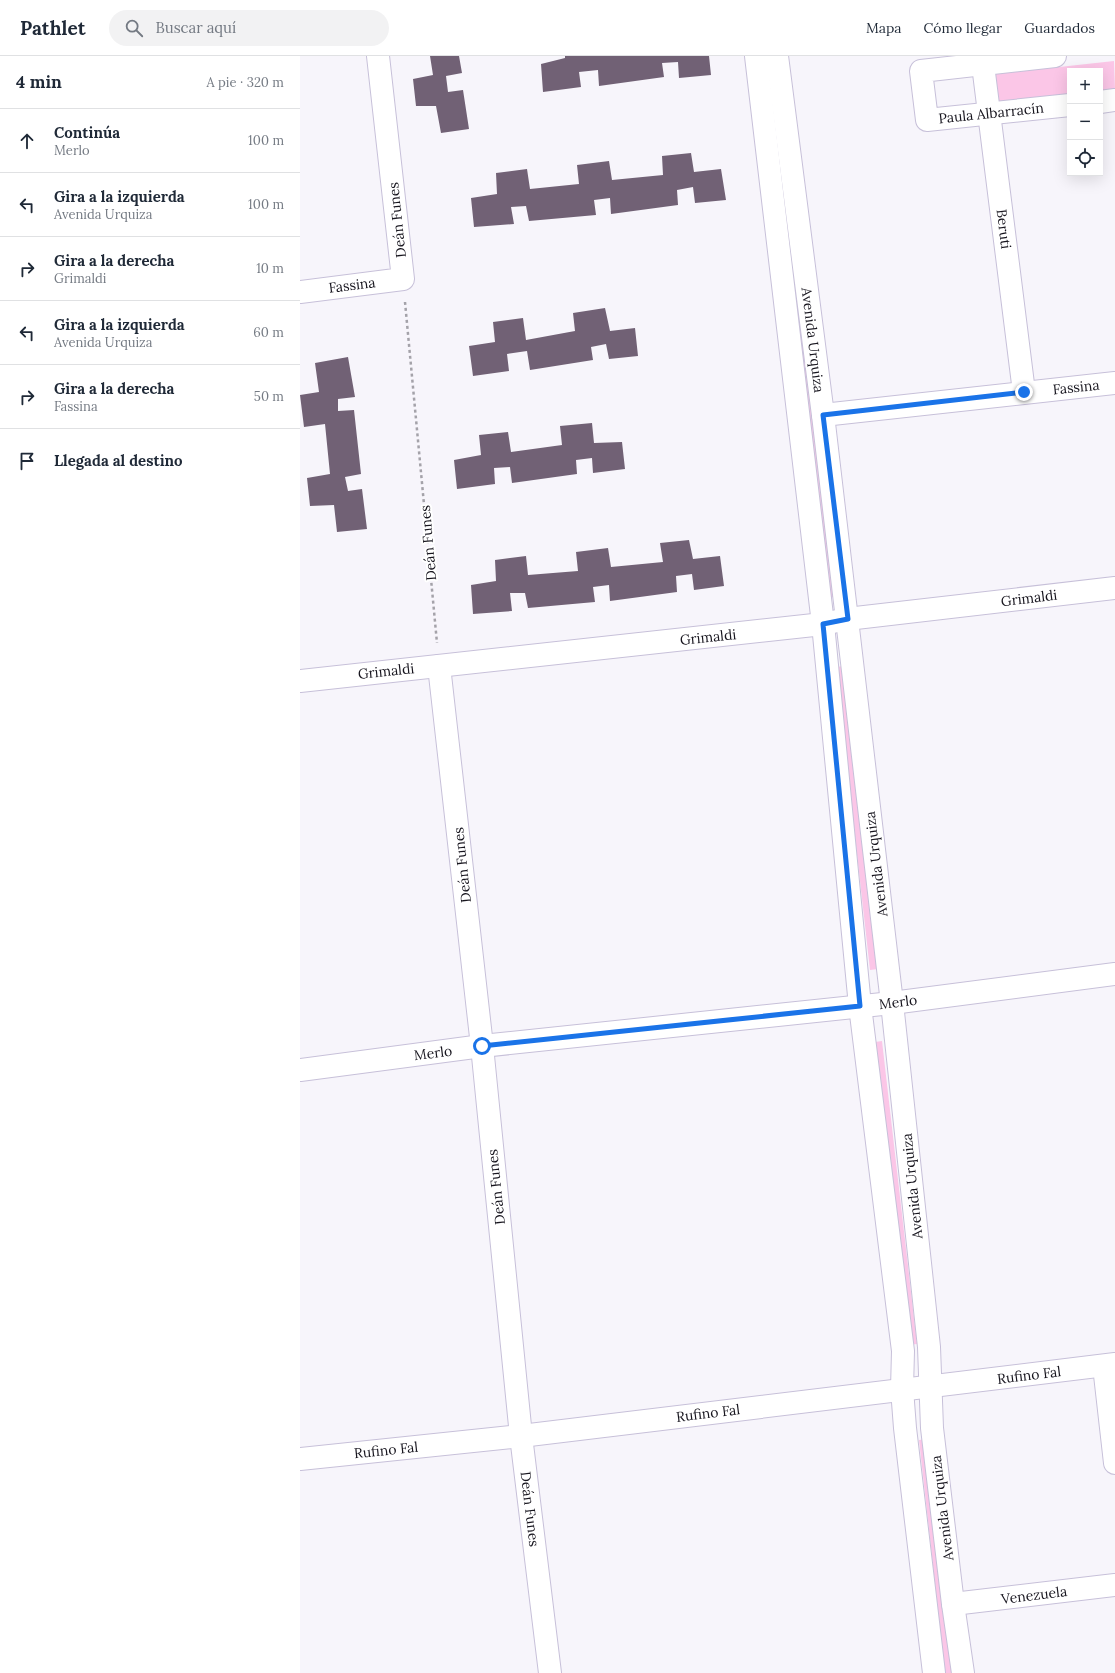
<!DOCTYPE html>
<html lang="es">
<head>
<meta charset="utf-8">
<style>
  body { margin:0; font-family:Lora,serif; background:#f2f2f3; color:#1f2937 }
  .controls { position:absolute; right:12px; top:12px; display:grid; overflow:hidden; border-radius:0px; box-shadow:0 4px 16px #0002 }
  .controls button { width:36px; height:36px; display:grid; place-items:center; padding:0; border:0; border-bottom:1px solid #e0e1e3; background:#fff; color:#1f2937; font:20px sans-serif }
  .stop { position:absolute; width:12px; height:12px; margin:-9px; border:3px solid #1a73e8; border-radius:50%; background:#fff }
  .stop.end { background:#1a73e8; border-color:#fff; box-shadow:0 1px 4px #0008 }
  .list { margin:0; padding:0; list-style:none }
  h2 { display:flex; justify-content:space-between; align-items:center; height:52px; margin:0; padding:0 16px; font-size:17px }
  h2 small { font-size:13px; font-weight:400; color:#747a83 }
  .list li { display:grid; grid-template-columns:26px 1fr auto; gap:12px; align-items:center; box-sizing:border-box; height:64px; padding:0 16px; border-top:1px solid #e0e1e3 }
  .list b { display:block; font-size:15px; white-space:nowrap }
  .list p { margin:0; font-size:13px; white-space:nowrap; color:#747a83 }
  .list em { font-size:13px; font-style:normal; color:#747a83 }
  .icon { flex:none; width:22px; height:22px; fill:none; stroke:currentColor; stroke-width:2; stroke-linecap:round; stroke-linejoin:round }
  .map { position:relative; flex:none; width:815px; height:1617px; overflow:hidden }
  header { display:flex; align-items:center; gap:24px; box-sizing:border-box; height:56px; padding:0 20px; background:#fff; border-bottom:1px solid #e0e1e3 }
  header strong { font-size:19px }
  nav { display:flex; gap:22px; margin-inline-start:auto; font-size:14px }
  .search { width:280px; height:36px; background:#f2f2f3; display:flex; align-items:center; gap:10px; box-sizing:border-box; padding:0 14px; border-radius:22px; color:#747a83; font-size:15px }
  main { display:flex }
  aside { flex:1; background:#fff }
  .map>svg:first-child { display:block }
  .green { fill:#fbc6e7 }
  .building { fill:#716175 }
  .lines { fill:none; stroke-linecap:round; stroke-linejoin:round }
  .minor-casing { stroke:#c7c0d9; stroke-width:24 }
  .major-casing { stroke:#c7c0d9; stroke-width:24 }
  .path { stroke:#a4a2a9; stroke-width:2.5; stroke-dasharray:3 3; stroke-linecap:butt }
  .minor { stroke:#fff; stroke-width:22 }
  .major { stroke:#fff; stroke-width:22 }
  .route { stroke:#1a73e8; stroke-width:5 }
  .labels { text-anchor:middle; stroke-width:4; stroke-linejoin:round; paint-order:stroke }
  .street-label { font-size:14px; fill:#17151e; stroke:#fff }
</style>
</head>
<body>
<header>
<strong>Pathlet</strong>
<div class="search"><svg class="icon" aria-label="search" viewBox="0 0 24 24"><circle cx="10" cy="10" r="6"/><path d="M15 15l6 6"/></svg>Buscar aquí</div>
<nav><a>Mapa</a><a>Cómo llegar</a><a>Guardados</a></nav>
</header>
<main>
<aside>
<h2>4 min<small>A pie · 320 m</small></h2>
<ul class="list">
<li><svg class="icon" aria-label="ahead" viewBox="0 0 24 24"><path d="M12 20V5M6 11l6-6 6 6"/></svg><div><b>Continúa</b><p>Merlo</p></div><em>100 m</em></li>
<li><svg class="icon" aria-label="left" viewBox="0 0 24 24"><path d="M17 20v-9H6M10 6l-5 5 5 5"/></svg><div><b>Gira a la izquierda</b><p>Avenida Urquiza</p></div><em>100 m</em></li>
<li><svg class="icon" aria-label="right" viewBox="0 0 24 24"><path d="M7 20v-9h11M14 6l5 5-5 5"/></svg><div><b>Gira a la derecha</b><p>Grimaldi</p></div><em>10 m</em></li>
<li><svg class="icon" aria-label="left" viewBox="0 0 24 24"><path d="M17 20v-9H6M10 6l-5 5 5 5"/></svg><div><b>Gira a la izquierda</b><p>Avenida Urquiza</p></div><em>60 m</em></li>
<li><svg class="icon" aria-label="right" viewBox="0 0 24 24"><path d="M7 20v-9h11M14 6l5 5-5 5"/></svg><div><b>Gira a la derecha</b><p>Fassina</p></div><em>50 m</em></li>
<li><svg class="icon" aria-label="arrive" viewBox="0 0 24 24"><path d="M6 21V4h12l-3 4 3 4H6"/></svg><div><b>Llegada al destino</b></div></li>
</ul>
</aside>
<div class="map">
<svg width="815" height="1617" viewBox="0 0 815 1617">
  <rect width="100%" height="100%" fill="#f7f5fb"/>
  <g class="green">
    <polygon points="465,0 471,0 534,541 527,542"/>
    <polygon points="814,5 815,34 800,35 800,15 770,15 770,39 698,46 695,18"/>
    <polygon points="544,610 578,913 570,914 536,611"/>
    <polygon points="582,985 617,1288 609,1289 575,986"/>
    <polygon points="627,1383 653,1617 645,1617 619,1384"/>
  </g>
  <g class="building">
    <polygon points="130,0 159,0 162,17 146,20 148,36 163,34 169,73 141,77 136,50 116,50 113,23 133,19"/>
    <polygon points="265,0 409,0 411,19 379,22 378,6 362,7 364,21 299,30 298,14 279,16 281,31 243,36 241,8 265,2"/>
    <polygon points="391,97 394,116 421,113 426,144 395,147 393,131 377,134 378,149 311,158 310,142 294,144 296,159 229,165 226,150 211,151 214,168 174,171 171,142 197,138 196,117 227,113 230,133 279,128 277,109 309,105 312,124 363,119 362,100"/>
    <polygon points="305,252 310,275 335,272 338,300 309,303 306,288 291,291 293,304 230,314 227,295 207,298 209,315 173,320 169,290 195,286 193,266 223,262 226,284 275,275 273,257"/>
    <polygon points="48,301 55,341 38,343 38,355 54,354 61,418 45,421 48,435 62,433 67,473 37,476 34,449 10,450 7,422 30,418 25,368 4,371 0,339 19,336 15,307"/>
    <polygon points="292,367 294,387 322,386 325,413 293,417 292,402 276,404 277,418 212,427 210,411 194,412 195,428 157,433 154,404 181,399 179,379 208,376 211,396 262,389 260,370"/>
    <polygon points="389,484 393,503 420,500 424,530 394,534 392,518 376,520 377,536 310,545 309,529 293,531 295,546 228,552 225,537 210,537 212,555 173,558 171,529 196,525 195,504 226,500 228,519 278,515 276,496 308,492 311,511 363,506 360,487"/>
  </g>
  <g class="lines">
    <defs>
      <g id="minor">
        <polyline points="755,0 621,15 627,64 770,49"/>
        <polyline points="683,9 724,336"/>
        <polyline points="800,46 815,44"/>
        <polyline points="0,236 103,223 78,0"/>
        <polyline points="523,359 815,327"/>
        <polyline points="139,610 182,990 221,1380 250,1617"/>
        <polyline points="0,625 523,568 547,563 815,532"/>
        <polyline points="0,1014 182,990 592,947 815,918"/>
        <polyline points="804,1310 815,1407"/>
        <polyline points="0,1403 221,1380 815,1308"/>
        <polyline points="653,1548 815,1529"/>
      </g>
      <g id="major">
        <polyline points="456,0 523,568 560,950 603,1295 602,1333 605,1372 634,1617"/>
        <polyline points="477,0 523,359 592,947 629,1291 632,1372 653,1548 663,1617"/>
      </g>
    </defs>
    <use href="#minor" class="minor-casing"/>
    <use href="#major" class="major-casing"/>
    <polyline class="path" points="105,246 137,587"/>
    <use href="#minor" class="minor"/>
    <use href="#major" class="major"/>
  </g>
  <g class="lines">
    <polyline class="route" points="182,990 560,950 523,568 548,563 523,359 724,336"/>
  </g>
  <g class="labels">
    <g class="street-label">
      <text transform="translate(691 57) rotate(-6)" y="5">Paula Albarracín</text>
      <text transform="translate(97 164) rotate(-96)" y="5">Deán Funes</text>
      <text transform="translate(704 173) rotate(83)" y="5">Beruti</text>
      <text transform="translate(52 229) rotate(-7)" y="5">Fassina</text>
      <text transform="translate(513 284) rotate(83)" y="5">Avenida Urquiza</text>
      <text transform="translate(776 331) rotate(-6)" y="5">Fassina</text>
      <text transform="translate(128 487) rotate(-95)" y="5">Deán Funes</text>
      <text transform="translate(729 542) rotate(-7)" y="5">Grimaldi</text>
      <text transform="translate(408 581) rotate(-6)" y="5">Grimaldi</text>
      <text transform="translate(86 615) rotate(-6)" y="5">Grimaldi</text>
      <text transform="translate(576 808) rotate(-97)" y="5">Avenida Urquiza</text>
      <text transform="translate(162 809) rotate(-96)" y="5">Deán Funes</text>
      <text transform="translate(598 946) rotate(-7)" y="5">Merlo</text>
      <text transform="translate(133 997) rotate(-7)" y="5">Merlo</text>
      <text transform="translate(612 1130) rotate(-96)" y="5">Avenida Urquiza</text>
      <text transform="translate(196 1131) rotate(-96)" y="5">Deán Funes</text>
      <text transform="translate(729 1319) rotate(-7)" y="5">Rufino Fal</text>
      <text transform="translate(408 1357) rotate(-7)" y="5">Rufino Fal</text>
      <text transform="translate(86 1394) rotate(-6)" y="5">Rufino Fal</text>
      <text transform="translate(642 1452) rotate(-97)" y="5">Avenida Urquiza</text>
      <text transform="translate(230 1453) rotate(83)" y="5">Deán Funes</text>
      <text transform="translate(734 1539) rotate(-7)" y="5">Venezuela</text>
    </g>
  </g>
</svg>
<div class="controls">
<button>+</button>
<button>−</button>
<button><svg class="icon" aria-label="locate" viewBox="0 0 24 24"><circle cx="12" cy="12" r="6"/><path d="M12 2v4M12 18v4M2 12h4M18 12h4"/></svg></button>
</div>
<div class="stop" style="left:182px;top:990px"></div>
<div class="stop end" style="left:724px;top:336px"></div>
</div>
</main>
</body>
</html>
